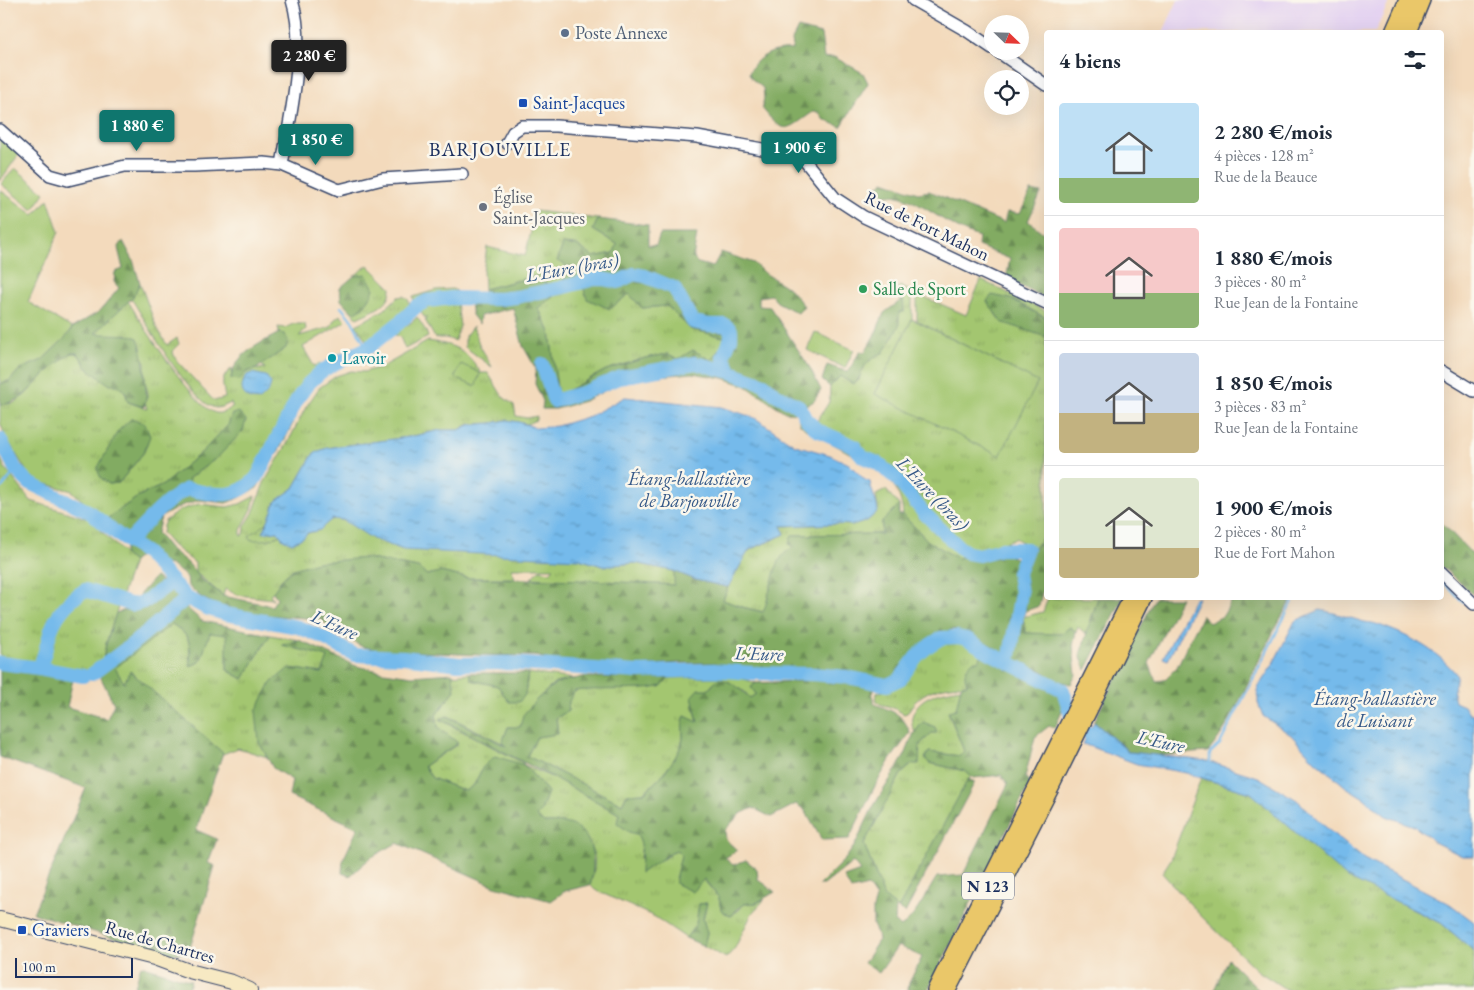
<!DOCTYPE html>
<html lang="fr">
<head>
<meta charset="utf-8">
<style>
  :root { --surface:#fff; --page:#f6f6f7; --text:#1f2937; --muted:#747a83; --line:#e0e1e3; --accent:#0f766e }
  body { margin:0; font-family:"EB Garamond",serif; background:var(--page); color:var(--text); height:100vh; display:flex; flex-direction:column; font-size:19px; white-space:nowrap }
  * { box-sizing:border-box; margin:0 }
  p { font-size:16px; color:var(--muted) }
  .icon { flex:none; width:28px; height:28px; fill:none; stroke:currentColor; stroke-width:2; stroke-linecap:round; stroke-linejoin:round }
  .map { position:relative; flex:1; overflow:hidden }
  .drawer { position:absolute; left:1044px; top:30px; width:400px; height:570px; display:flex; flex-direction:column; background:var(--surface); border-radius:5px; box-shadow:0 5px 20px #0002 }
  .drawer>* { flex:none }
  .needle { width:32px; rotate:113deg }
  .buttons { position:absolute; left:984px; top:15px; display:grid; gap:10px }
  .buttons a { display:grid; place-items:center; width:45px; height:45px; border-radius:50%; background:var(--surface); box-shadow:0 5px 20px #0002; font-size:25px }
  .scale { position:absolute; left:15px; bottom:12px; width:118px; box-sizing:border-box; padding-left:5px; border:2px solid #1b2f5e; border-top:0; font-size:14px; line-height:18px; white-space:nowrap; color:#1b2f5e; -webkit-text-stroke:4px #fbf7ec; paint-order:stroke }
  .price { position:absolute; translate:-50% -42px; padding:0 11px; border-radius:5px; background:var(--accent); color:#fff; font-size:16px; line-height:32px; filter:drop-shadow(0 1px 2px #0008) }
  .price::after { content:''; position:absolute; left:50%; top:30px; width:15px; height:11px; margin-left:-8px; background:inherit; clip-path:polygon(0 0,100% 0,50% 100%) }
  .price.current { background:#222; color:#fff }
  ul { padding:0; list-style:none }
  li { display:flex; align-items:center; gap:15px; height:125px; padding:0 15px }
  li+li { border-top:1px solid var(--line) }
  li span { display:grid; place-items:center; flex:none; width:140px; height:100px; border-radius:5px; color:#555 }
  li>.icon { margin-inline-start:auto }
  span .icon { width:60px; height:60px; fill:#fffc; stroke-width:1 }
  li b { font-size:21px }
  h2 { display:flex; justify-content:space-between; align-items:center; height:60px; padding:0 15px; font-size:21px }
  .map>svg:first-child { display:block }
  .built { fill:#e4d3f1 }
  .grass { fill:url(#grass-tufts); stroke:#5f7a67; fill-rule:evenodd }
  .forest { fill:url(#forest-firs); stroke:#4e6d60 }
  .wetland { fill:url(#wetland-marsh); stroke:#5f7a67 }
  .green { fill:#a3c670; stroke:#5f7a67 }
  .water { fill:url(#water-ripples); stroke:#4874a4 }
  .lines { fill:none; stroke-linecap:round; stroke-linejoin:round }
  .stream { stroke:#74baeb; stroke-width:2.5 }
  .river { stroke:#74baeb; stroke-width:14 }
  .tertiary-casing { stroke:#3b496c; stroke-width:14 }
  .secondary-casing { stroke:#3b496c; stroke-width:16 }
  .primary-casing { stroke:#3b496c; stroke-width:18 }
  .tertiary { stroke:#fff; stroke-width:11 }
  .secondary { stroke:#f7e9c3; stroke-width:14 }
  .primary { stroke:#eac769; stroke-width:15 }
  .service-dot { fill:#5c6f8a; stroke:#fbf7ec; stroke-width:2 }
  .transit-dot { fill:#1a4fb4; stroke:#fbf7ec; stroke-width:2 }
  .worship-dot { fill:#6b7280; stroke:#fbf7ec; stroke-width:2 }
  .leisure-dot { fill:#2e9e5b; stroke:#fbf7ec; stroke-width:2 }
  .culture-dot { fill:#0f9aa8; stroke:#fbf7ec; stroke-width:2 }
  .labels { text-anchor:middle; stroke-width:5; stroke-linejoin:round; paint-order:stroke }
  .shield { fill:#fbf7ec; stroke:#5e6b89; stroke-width:1 }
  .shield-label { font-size:16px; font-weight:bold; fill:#1b2f5e }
  .service-label { font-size:18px; fill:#4e5e75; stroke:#fbf7ec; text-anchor:start }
  .transit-label { font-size:18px; fill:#164399; stroke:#fbf7ec; text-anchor:start }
  .worship-label { font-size:18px; fill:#5b616d; stroke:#fbf7ec; text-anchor:start }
  .street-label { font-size:18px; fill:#1b2f5e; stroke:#fbf7ec }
  .leisure-label { font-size:18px; fill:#27864d; stroke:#fbf7ec; text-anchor:start }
  .culture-label { font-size:18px; fill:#0d838f; stroke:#fbf7ec; text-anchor:start }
  .water-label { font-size:19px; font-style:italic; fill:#365988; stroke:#fbf7ec }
  .quarter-label { font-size:20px; letter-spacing:1px; fill:#1b2f5e; stroke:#fbf7ec }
</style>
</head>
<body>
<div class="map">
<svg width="1474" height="990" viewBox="0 0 1474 990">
  <defs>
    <pattern id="grass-tufts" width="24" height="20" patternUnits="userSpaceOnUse" patternTransform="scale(1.25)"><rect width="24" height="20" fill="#a3c670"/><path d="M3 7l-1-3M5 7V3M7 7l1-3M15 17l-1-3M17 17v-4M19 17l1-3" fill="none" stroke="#8caa63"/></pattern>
    <pattern id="forest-firs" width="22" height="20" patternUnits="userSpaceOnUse" patternTransform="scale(1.25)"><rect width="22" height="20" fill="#82ab62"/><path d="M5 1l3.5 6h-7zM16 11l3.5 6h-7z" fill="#6a8c54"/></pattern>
    <pattern id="wetland-marsh" width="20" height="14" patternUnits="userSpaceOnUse" patternTransform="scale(1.25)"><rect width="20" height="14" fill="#a3c670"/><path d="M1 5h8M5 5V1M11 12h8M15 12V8" fill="none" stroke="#8caa63"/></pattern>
    <pattern id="water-ripples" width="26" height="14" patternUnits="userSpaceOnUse" patternTransform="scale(1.25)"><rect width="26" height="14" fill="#74baeb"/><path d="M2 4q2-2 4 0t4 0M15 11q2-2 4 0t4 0" fill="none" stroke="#5e98c2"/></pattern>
  </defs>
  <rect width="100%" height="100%" fill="#fbf7ec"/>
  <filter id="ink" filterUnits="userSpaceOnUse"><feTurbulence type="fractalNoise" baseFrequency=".02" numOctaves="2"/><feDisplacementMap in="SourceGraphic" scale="10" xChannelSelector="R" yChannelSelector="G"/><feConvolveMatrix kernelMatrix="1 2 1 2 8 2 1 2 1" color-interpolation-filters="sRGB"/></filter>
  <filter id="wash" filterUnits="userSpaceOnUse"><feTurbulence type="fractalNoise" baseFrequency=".0096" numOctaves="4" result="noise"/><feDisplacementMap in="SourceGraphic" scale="20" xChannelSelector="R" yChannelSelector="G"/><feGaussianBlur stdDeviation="1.12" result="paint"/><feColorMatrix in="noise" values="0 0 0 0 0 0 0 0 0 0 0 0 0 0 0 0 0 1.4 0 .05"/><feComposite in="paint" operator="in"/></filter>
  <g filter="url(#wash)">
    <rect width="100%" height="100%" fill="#f3dabc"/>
    <path class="built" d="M1178,0H1390L1375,32H1163Z"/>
    <path class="grass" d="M536,211L598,219L593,230L617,244L614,253L593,257L577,245L566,265L564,280L548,286L540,275L484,289L483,271L487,247L525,256Z
      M368,265L391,288C391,306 371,311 357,318L353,313L361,308L370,298L366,274L354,276Z
      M981,280L1046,311V318L1011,299L987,301L1000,321L1046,336V533L1035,549L1015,538L986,551L957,558L928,541L903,515C902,504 900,496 894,486C880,467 827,441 805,429L799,423V418L817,421L829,402L830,387L840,376L853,384L859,380L861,370L876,355L899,312H904L903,299L892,294L900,286L912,292V319L875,394L1037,382L917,321V294L966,315Z
      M140,283L156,326L167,345L177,338L179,344L172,351L177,361L214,401L225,398C223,383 219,380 232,368L231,379C245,372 251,370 265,368L261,365L286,348L284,334L279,333L278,327L285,328L293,324H305L306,329L299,336L331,327L334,320L340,315L346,321L303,347L314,366L320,363L322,366C287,394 273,443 250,481C232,494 214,491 193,487L188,479L218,457L232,414L229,425L202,452L163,485L139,496L104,521L72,491L39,482L28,474L5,436L0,422V405L14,403L25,395L47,372L70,353H77C82,358 84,365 89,370C98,377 119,383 124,390C126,393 127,399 128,402L147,409L145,402L148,394L145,381V362L127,334L112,336L94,334L128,301C142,323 194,408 216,413C222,414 228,410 233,407L231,403C226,405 221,408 216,408C192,405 145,320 131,298ZM144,452L119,483L109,484L101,478Z
      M583,286L629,293L642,308L667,306L690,329L728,338L711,360L678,359L668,354L645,358L606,370L557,396L550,332L538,307L554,296Z
      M452,289L457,291L459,294C443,294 428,293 415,304L413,297L436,290Z
      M403,296L408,299L410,306L405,309L378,335L367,342L356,325L384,310L398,297Z
      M457,302L460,326L455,341L446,338H435L425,320L427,317H424L419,309L426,306Z
      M417,317L426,331L428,337L405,349L400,337L393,334C401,328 410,325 417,317Z
      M473,326L479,344L492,367L465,347V336Z
      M428,341C455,345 466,349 481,373H488L503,397L514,405L516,416L527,418L537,416L536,420L527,424L507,420L492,423L469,424L459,430H441L409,437L327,448L314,453L294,488L276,501L267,523L250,536L268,540L280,535L283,539L320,530C332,514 340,518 355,527L579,559L603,566L635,563L674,571L675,585L531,578L539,570L550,572L554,568H511L515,578H467L440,572L427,575L418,568L365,558L349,561L273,592L270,594L273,599L238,595L225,589L223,596L195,572V563L172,545L162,533L163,526L165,521L180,510L199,504L227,507L240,504L255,496L252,509L241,530V536L244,534L245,526L253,513L264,483L286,446L306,407L319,388L336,376L351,371L364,372L384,366Z
      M0,458L5,468L31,501L89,519L133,562L106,643L100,676L49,665L0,659Z
      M886,490L899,505L882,522V534L792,535L796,546L770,586L769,599L764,612L742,607L723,600L728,587L748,551L785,534L781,526L834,524L855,525L867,521L878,511L876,495Z
      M1048,598H1098L1086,634L1078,627L1076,632L1070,627L1061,635L1026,633L1023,617L1043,612Z
      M172,624C194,639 188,642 190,666L200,662L210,632L228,635L227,670L243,679L270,635L299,640L284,645L329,657L322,673L289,668L259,742L267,757L238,748L223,754L130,671L124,684L115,668Z
      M954,639L968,644L982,655L967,684C950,686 930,687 917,700C913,703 910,709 907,713L904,714C900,712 896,709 893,708C885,704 879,707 875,698L877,693L894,687L908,679L925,651L938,644Z
      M470,673L471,680L498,686L509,702L525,695L528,673L574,679L555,683L536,700L520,728L508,727L502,743L448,716L441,720L523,763L524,765L558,780L619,814L629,832L637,834L642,843L640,860L663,859L676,850L681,854L679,867L675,878L703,879L719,898L721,910L730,916L739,910L744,904L756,903L765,899L752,913L735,948L726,958L704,946L707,933L703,919L707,903L699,904L696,924L686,938L655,917L595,890L590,885C601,848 591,845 564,823H544L535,816L548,792L524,765L483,767L474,785L465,791L432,778L424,766L458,744L438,727L436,715L455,690L452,675Z
      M714,677H738L756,683L751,687L756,694L750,698L744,691L713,684L709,689L692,696L698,723L685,716C680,725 685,734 682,743C675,764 659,779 643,793L627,794L622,804L527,756L537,737L558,733L556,718L568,711L569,699L575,691L590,689H641L660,687L670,678Z
      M961,688L956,709L948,712L964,751L960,756L929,752V763L965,771L971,776L898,909L884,897L864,844L901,774L913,764L920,744L932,733L923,722L915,732C912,727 911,722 912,717C917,695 943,691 961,688Z
      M1201,778L1251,793L1411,909L1441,923L1474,951V990H1287L1258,971L1200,915L1162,873L1171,859Z"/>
    <path class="forest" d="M798,28L821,34L824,58L834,57L863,73L868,83L841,127L823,119L819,112H813C787,130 785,137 762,108L764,98L763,88L752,79L749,73C756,56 775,48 793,50L792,40Z
      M884,181L918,193L929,191L1004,223L1007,212L1020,214L1031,191L1041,193L1028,221L1046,235V298L1006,279L1010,259L978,246L979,237C969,234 960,230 951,224C932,214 906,192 884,195L877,187Z
      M598,219L648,225V245H656L660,234H697L693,258L698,263L713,267L721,252L754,263L763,272L790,289L804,306L798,313L777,302L771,295L759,297V306L770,307L810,368L821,390L814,401L806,406L795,401L800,413L785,412L746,386L723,378L692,373L660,376L621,383L584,401L556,409H542L543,401L535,384L536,369L523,346L513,308L480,316L479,324L472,315L470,304L482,301L484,289L540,275L554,296L538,308L550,332L558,396L606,370L645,358L668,354L678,359L693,350L711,360L728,338L690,329L667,306L642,308L629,294L610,309L587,299L583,286L569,291L564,284L566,265L557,261L563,244L577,245L593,257L614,253L617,244L593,230Z
      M123,241L133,260L140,283L133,297L95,333C109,336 124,332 138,338C144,355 144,362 145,380C146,393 148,393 144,407L128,402L125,391L118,385H110L92,372L86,367L83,360L77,353H71C62,360 53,366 45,374C29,389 24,401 0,405V384L10,380L20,369L42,360L67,336L72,328L100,311L119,288L114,282L115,272L123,269L118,248Z
      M366,274L374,289C370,299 364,309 353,313L341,300L340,288L354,276Z
      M992,295L1011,299L1046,318V337L1001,322L987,301Z
      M903,299L904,312H899V326L883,353C870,357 861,368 859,380L853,384L840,376L830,387L822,380L827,365L848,372L860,351L865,352L876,332L884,313Z
      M279,333L284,334L288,340L286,348L256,369L246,372L240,380L231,379C234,354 258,345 279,333Z
      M239,412L246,420L243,431L218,457L188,479L193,487L186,488L177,492L144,522L128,539L104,521L139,496L163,485L202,452L228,425L232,414Z
      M132,418L145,424L150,436L144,452L119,483L109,484L101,478L97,469L118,431Z
      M289,420L293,423L282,445L257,488L239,498L226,503L199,500L181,506L161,517L157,533L169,548L188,563L201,579L223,596L272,606L277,598L273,592L282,579L293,569L317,562L365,558L418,568L427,575L440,572L467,578L589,580L674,585V571L696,580L728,587L723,600L742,607L763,612C770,597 773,564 785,553C788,550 792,548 795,547L789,544L792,535L882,534V522L899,505V515H903L928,541L957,558L1002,553L1016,558L1021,565L1046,533V574L1039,606L1025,611L1023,620L1026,633L1061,634L1070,627L1076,632L1073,646L1076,675L1071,684L1054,680L1044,672L1003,655L994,647L972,636L953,629L932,638L917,649L898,676L888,681L832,671L782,672L712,663H678L614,668L559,663L537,656L482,655L377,650L361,646L340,635L320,619L263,615L223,608L202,598L188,586L187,577L171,565L159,563L146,553L141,555L133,562L124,555L125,547L146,526L178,496L187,491C216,497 235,503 258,479Z
      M1441,522L1474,556V595L1441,566Z
      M155,577L169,587L188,609L202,621L270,635L243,679L227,670V635L210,633L200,662L190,666C190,642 193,638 172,624L115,668L124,683L130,671L223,753L196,830L217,839L208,863L215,866L189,951L169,955L33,913L86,788L0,757V669L73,679L67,707L107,719L114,704L100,676L106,644L116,613L139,606V595Z
      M1098,598H1123L1086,670L1080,655Z
      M1155,598H1181L1149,663L1156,681L1164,680L1177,667L1202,615L1209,623L1223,616L1233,598H1292C1276,625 1262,654 1248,683C1235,709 1227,729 1208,752L1148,756L1129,752L1094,722Z
      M299,640L356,666L384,672L412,676L452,673L455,690L436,715L438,727L458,743L424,766L432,778L465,791L474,785L483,767L495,756L524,765L548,792L541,811L536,816L544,823C550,823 557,822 563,823C594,827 597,862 590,885L565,891L551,901L495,886L397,843L370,858L350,876L342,873L343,860L358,828L289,796L292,780L273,768L259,742L256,711L271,683L289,668L322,673L328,657L282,645Z
      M982,655L989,658H996L1060,692L1064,705L1055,728L1049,726L1035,737L1025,777L1030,783L928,990H908L909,983L922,957L898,946L879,973L864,963L878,941L877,933L873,925V909L876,898L868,886L851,890L844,877L860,871L853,862L824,885H819L846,858L855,845L873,807L905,755L914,733L923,722L935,727L937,733H932L920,744L919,764H912L901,774L864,844L884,897L896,907L895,922L900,927C914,921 928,890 937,877L963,875L1008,784L1001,775L973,778L965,771L929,763L925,758L929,752L960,756L964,751L948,711L956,709L961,686L967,684C963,673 965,669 973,661H978Z
      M470,673H528L525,695L519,702H509L498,686L471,680Z
      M822,676L876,685L872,696L875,704C893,712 903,713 910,733L890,760L875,786L849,839L822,840L805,811V810L796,804L771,817L753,808L740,814L725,830L726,840L737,850L725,858L733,865L746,860L757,869L758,879L775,892L756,903L744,904L730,916L721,910L719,898L704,879L693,892L676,884C674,875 680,864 681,854L676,850L640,873C640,858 645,847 637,834L629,832L617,823L619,814L558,780L440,719L447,716L506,746L502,743L508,727H520L523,715L536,700L556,683L583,677L670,678C667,681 664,684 661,686C648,692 595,688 575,691L569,701L568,711L556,718L558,734L537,737L527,756L622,804L627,794L644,793C660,778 674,764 682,743C685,734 680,726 685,716L698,722L692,696L698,689H709L718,679C729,679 742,690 750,698L756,694L751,687L756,683L800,681Z
      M968,779L975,782L905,913L898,909Z
      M707,903L703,919L707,933L704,946L686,938L696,924L699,904Z
      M1228,959L1259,990H1214Z
      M141,965L191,981L188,990H134Z"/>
    <path class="wetland" d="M268,522L266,527L277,531L280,535L268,540H251L249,536Z"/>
    <path class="green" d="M0,138L19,154L0,181Z
      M15,168L45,193L33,210L1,184Z
      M0,190L34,215L48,199L59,232L28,302L72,328L67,336L42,360L20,369L10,380L0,384Z
      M912,319L1038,382L1000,456L875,394Z
      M815,332L854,350L845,368L807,350Z
      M461,364L480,373L476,385L474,386L455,378V376Z"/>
    <path class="water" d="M252,373L266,376L271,383L269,391L260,400L250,399C239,392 241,385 247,375Z
      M625,397L722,407L755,418L795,445L830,455L849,464L865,480L870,482C872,493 876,499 878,511L867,521L855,525L834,524L781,526L785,534L749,550L728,587L696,580L674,571L635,563L603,566L579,559L403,550L373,539L343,520L332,519L325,525L320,530L307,533L304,537L292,543L283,539L277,531L263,533L276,501L294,488L314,453L327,448L409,437L441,430H459L469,425L492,423L507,420L519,422L537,428L557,426L590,416Z
      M1194,598H1198L1168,660L1163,658Z
      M1320,610C1334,612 1347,617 1361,621C1366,623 1371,622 1376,624C1408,635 1436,649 1457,675L1453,693L1455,702L1464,706L1470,714H1474V856H1462L1436,843L1414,826L1386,816L1364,798L1346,787L1314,760L1291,735L1263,716L1258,703V687L1272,666L1295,621Z
      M1094,722L1129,752L1207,761L1258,777L1297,800L1331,832L1364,859L1450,904L1474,922V951L1441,923L1346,877L1251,793L1186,773L1137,764L1083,744Z"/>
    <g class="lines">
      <path class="stream" d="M341,307L351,319L367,348
        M0,490L16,470
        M1441,580L1463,602
        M1210,764V753L1220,744L1294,598"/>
      <path class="river" d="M542,364L554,401L585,392L621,377L695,363L731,372
        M0,439L16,470L29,483L88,511L121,537L146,553L187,598L206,608L225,614L298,627L320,636L355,655L403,657L459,664L508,663L638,672L714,670L752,673L813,674L847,677L887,685L900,679L917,656L930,645L941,638L957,637L967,639L992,654L1063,690L1074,725L1104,742
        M128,542C145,524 166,500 187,489C215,495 236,501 257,477L298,398L308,384L321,372L332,365L369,347L399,323L417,306L427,301L451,298L499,299L516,297L560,288L598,278L618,282L634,274L645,276L674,288L693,322L709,325H725L731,330V338L723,357L731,372L764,384L775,394L799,406L806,419L817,430L854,446L863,457L877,463L897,479L923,512L959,547L968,553L979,555L1001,549H1027L1018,573L1021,593L1009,661
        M0,663L39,668C44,657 46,648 49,637C54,616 68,601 85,590L133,605L146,601L172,582
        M39,668L83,676
        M92,674L131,645L187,598"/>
    </g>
  </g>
  <g filter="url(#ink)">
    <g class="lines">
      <g class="tertiary-casing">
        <path id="tertiary" d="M913,0L967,31L992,48
          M997,51L1046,85
          M0,130L50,175L68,180L125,166H194L264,163L282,165L339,190L383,179L462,174
          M507,143L513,132L522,126H556L697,137L790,154L805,161L835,198L864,217L1046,303
          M282,165C290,116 307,48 292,0
          M1441,371L1474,391
          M1441,572L1474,604"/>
      </g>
      <g class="secondary-casing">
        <path id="secondary" d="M0,919L154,958L189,971L232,982L250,990"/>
      </g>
      <g class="primary-casing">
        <path id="primary" d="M1393,32L1407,0
          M1409,32L1422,0
          M935,990L1131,598
          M948,990L1052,786L1144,598"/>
      </g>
      <use href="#tertiary" class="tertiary"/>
      <use href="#secondary" class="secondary"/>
      <use href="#primary" class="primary"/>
    </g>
  </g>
  <circle class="service-dot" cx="565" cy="33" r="5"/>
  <g class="transit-dot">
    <rect x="518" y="98" width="10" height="10" rx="2.5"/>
    <rect x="17" y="925" width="10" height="10" rx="2.5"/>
  </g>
  <circle class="worship-dot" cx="483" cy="207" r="5"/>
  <circle class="leisure-dot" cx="863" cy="289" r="5"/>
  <circle class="culture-dot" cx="332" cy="358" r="5"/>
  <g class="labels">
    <rect class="shield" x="962" y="872.5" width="52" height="27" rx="4"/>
    <g class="shield-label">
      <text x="988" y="892">N 123</text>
    </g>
    <g class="service-label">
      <text x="575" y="39">Poste Annexe</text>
    </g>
    <g class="transit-label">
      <text x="533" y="109">Saint-Jacques</text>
      <text x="32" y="936">Graviers</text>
    </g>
    <g class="worship-label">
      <text x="493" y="203">Église<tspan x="493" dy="21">Saint-Jacques</tspan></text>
    </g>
    <g class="street-label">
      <text transform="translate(927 226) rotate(26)" y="6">Rue de Fort Mahon</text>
      <text transform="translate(160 942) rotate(16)" y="6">Rue de Chartres</text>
    </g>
    <g class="leisure-label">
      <text x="873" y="295">Salle de Sport</text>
    </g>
    <g class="culture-label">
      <text x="342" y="364">Lavoir</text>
    </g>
    <g class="water-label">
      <text transform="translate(572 267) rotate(-10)" y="7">L'Eure (bras)</text>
      <text x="689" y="485">Étang-ballastière<tspan x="689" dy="22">de Barjouville</tspan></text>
      <text transform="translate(933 493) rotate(46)" y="7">L'Eure (bras)</text>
      <text transform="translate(335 624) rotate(24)" y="7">L'Eure</text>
      <text transform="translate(759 653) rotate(2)" y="7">L'Eure</text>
      <text x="1375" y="705">Étang-ballastière<tspan x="1375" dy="22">de Luisant</tspan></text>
      <text transform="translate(1161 741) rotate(12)" y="7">L'Eure</text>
    </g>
    <g class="quarter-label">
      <text x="500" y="156">BARJOUVILLE</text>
    </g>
  </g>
</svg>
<div class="buttons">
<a><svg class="needle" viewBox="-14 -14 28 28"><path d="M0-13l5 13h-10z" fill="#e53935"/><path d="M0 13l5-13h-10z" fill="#747a83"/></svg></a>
<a><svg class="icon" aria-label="locate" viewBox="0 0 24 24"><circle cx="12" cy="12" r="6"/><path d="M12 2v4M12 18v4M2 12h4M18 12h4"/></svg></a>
</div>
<div class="scale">100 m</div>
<b class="price current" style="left:309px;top:82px">2 280 €</b>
<b class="price" style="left:137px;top:152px">1 880 €</b>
<b class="price" style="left:316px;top:166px">1 850 €</b>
<b class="price" style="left:799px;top:174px">1 900 €</b>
<section class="drawer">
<h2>4 biens<svg class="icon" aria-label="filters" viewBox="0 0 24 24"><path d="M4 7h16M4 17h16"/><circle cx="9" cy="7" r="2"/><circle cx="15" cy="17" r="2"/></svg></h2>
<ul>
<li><span style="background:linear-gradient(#bfe0f5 75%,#8fb573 0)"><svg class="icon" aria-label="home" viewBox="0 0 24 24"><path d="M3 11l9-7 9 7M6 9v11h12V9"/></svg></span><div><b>2 280 €/mois</b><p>4 pièces · 128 m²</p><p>Rue de la Beauce</p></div></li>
<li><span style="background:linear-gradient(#f6c9c9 65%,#8fb573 0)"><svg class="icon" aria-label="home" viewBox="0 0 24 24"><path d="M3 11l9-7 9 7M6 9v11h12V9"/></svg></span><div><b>1 880 €/mois</b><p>3 pièces · 80 m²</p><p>Rue Jean de la Fontaine</p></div></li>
<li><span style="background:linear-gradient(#c9d6e8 60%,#c2b280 0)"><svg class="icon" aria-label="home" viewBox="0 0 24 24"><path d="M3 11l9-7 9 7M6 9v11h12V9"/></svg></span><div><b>1 850 €/mois</b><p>3 pièces · 83 m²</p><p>Rue Jean de la Fontaine</p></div></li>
<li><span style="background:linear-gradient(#dfe7d0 70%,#c2b280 0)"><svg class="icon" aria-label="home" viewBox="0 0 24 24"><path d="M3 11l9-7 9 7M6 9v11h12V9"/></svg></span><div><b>1 900 €/mois</b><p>2 pièces · 80 m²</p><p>Rue de Fort Mahon</p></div></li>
</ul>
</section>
</div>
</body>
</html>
